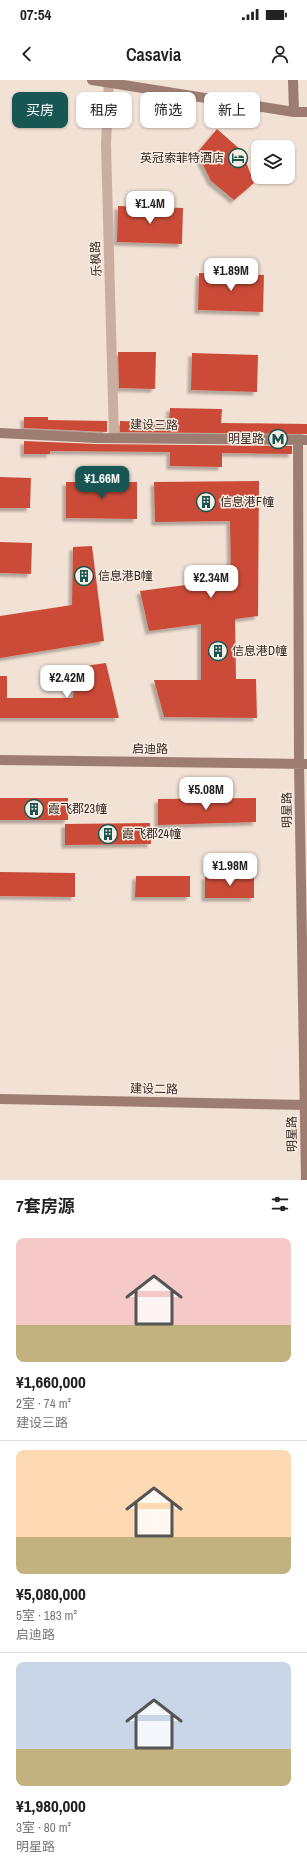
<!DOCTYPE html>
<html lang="zh">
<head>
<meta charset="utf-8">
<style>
  :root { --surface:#fff; --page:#f2f2f2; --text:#222; --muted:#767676; --line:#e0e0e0; --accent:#185654 }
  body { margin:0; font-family:"Archivo Narrow","Noto Sans SC",sans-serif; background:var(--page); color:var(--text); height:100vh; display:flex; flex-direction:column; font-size:15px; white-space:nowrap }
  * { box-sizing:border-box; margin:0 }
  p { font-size:13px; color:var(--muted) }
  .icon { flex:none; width:22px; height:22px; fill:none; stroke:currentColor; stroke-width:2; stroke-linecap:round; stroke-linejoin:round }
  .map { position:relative; height:1100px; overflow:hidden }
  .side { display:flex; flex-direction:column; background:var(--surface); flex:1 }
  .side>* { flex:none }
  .top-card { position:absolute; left:12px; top:12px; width:283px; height:36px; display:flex; gap:8px }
  .buttons { position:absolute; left:251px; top:60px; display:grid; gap:8px }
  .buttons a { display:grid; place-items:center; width:44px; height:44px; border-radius:8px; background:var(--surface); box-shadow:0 1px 3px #0004; font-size:20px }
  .price { position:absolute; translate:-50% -34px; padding:0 9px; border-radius:8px; background:#fff; color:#222; font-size:13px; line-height:26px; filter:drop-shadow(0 1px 2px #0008) }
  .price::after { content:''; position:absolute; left:50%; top:24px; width:12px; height:9px; margin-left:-6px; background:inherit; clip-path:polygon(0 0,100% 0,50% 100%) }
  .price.active { background:var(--accent); color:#fff }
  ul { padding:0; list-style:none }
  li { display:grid; align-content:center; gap:8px; height:212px; padding:0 16px }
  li+li { border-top:1px solid var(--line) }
  li span { display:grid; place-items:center; height:124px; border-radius:8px; color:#555 }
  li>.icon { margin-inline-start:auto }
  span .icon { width:72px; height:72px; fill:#fffc; stroke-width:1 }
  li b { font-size:17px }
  h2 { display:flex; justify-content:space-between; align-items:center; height:48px; padding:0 16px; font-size:17px }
  .tag { padding:0 14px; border-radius:8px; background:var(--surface); box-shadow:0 1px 3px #0004; font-size:14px; line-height:36px }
  .tag.active { background:var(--accent); color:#fff }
  .status { display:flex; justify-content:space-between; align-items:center; height:28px; padding:0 20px; background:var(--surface); direction:ltr }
  .status svg { height:11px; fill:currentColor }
  header { display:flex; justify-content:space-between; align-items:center; height:52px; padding:0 16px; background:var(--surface); font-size:18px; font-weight:600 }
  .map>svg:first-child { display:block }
  .building { fill:#cc4c38; filter:url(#shadow) }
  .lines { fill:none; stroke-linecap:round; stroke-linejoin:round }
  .street { stroke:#caafa1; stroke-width:10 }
  .secondary { stroke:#9d7d72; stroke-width:10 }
  .labels { text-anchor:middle; stroke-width:3; stroke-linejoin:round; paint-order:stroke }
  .poi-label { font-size:12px; fill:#332724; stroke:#f9ece1; text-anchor:start }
  .street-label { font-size:12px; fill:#332724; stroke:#f9ece1 }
</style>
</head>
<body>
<div class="status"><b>07:54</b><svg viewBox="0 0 49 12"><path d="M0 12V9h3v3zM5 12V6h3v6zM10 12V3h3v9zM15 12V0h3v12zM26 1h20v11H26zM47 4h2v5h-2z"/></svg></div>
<header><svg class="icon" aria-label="back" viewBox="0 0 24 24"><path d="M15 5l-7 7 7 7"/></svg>Casavia<svg class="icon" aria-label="person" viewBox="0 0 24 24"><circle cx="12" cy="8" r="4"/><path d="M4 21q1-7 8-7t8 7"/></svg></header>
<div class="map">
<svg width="307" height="1100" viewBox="0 0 307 1100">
  <defs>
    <filter id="shadow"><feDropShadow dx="-3.5" dy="3.5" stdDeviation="1" flood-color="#0004"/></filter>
  </defs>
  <rect width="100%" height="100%" fill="#f2e1d5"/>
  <path class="building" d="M217,49L242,71L254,103L234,120L211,101L197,73Z
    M118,126L183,128L182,164L117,162Z
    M199,193L264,195L263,232L198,230Z
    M118,272H156L155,309L119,308Z
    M192,273L258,275L257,312L191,310Z
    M170,328L222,329L221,343L307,344V354L120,352V341L169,342Z
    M24,337H48V340L107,341V352L24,348Z
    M24,361L96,364L292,366V374L222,373V387L170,386V372L50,371V374H24Z
    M0,397L31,398L30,428H0Z
    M259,401L258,536L235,539L236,599H256L257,638L164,637L154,600H201V544L149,551L140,511L231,499L230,441L155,442L154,402Z
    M66,402H137V439L66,438Z
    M0,462L32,463L31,494L0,493Z
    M92,466L104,561L0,578V536L72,525L73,467Z
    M106,583L119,638H0V596H7V618H73L77,587Z
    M0,718H68V740H0Z
    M256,718V742L158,745V719Z
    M150,743L151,764L65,765V744Z
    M0,792L75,793V817L0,816Z
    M136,796H190V817H135Z
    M205,796H254V818H205Z"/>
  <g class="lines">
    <path class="street" d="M109,0L106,65L114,358"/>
    <path class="secondary" d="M92,0L294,32H307
      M293,0L294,32
      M0,353L96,358L307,360
      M298,360L299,684L306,1100
      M0,680L307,684
      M0,1019L307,1025"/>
  </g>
  <defs>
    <g id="hotel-ring" transform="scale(1)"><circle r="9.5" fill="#f9ece1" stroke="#185654" stroke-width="1.5"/><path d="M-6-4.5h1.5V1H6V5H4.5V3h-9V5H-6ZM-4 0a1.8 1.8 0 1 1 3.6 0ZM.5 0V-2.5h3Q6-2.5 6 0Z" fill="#185654"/></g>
    <g id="metro-ring" transform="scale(1)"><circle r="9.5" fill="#f9ece1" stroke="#185654" stroke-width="1.5"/><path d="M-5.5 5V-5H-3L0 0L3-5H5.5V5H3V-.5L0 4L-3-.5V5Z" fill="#185654"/></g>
    <g id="building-ring" transform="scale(1)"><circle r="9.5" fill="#f9ece1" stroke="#185654" stroke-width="1.5"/><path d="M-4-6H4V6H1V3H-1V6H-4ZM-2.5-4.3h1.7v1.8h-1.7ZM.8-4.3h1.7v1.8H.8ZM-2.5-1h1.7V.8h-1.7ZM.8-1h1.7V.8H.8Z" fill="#185654"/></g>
  </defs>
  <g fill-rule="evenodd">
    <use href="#hotel-ring" x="238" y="78"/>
    <use href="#metro-ring" x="278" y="359"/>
    <use href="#building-ring" x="206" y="422"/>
    <use href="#building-ring" x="84" y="496"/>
    <use href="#building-ring" x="218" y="571"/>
    <use href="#building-ring" x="34" y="729"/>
    <use href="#building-ring" x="108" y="754"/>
  </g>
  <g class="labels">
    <g class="poi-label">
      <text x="224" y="82" text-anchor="end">英冠索菲特酒店</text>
      <text x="264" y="363" text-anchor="end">明星路</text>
      <text x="220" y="426">信息港F幢</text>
      <text x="98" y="500">信息港B幢</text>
      <text x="232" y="575">信息港D幢</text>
      <text x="48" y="733">霞飞郡23幢</text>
      <text x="122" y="758">霞飞郡24幢</text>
    </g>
    <g class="street-label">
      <text transform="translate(96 179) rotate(-92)" y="4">乐枫路</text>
      <text transform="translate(154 345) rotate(1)" y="4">建设三路</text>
      <text transform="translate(150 669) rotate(1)" y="4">启迪路</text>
      <text transform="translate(287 730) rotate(-91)" y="4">明星路</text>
      <text transform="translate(154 1009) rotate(1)" y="4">建设二路</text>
      <text transform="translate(292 1054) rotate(-91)" y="4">明星路</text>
    </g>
  </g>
</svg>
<div class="buttons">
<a><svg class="icon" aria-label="layers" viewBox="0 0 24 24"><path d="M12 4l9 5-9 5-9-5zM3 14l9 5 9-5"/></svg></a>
</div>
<b class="price" style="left:150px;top:145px">¥1.4M</b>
<b class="price" style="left:231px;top:212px">¥1.89M</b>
<b class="price active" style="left:102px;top:420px">¥1.66M</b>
<b class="price" style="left:211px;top:519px">¥2.34M</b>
<b class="price" style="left:67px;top:619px">¥2.42M</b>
<b class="price" style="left:206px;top:731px">¥5.08M</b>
<b class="price" style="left:230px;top:807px">¥1.98M</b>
<div class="top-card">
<a class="tag active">买房</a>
<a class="tag">租房</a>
<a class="tag">筛选</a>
<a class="tag">新上</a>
</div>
</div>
<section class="side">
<h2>7套房源<svg class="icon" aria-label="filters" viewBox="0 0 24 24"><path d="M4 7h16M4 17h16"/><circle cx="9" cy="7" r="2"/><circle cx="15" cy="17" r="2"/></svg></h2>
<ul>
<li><span style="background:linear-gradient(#f6c9c9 70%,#c2b280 0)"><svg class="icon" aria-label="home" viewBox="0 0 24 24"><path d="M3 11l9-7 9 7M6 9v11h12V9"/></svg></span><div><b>¥1,660,000</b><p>2室 · 74 m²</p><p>建设三路</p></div></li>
<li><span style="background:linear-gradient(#ffd9b3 70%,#c2b280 0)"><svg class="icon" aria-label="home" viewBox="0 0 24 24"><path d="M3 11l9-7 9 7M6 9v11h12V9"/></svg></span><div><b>¥5,080,000</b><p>5室 · 183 m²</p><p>启迪路</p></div></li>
<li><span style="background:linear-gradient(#c9d6e8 70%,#c2b280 0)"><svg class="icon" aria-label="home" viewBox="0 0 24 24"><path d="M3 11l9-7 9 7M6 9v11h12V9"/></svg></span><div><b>¥1,980,000</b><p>3室 · 80 m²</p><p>明星路</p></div></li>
</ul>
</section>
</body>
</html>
